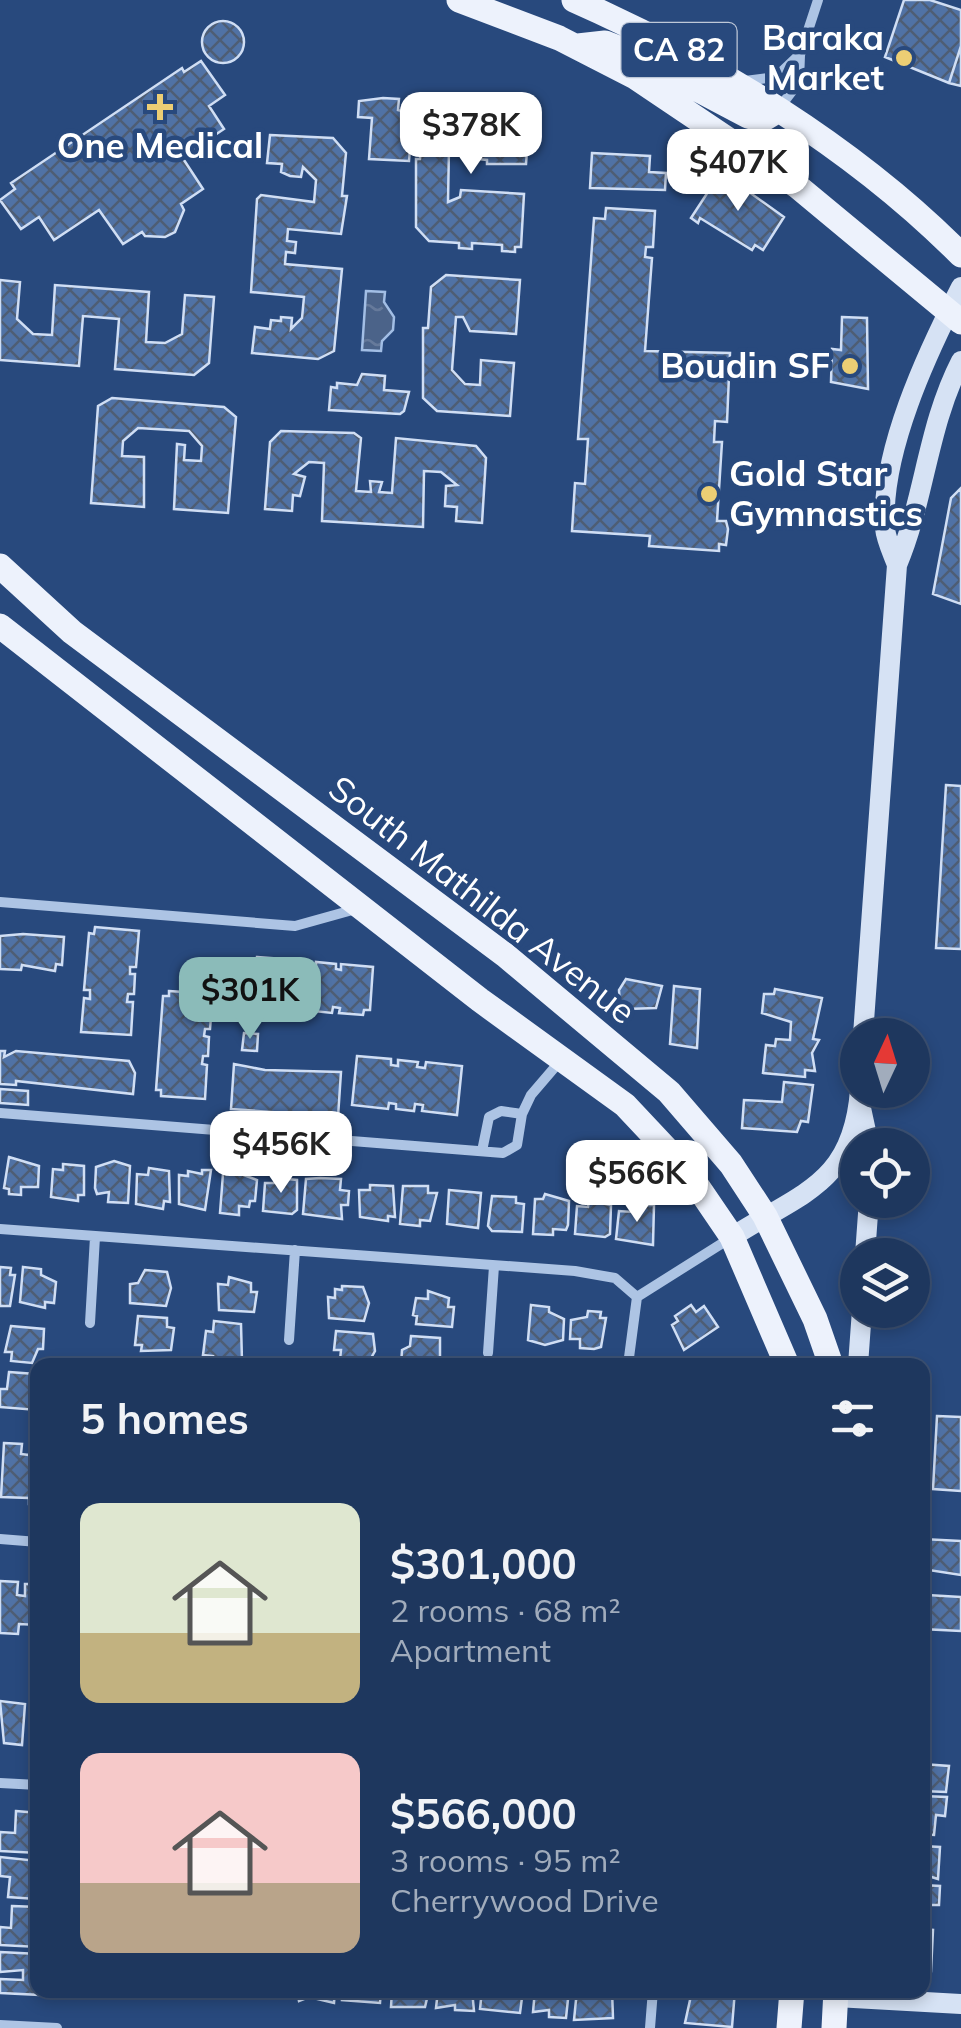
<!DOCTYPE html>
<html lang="en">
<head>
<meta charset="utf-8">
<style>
  :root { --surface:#1e375e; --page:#263f64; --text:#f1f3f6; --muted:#a1acbc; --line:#3c5173; --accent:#8bbbb9 }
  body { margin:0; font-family:Mulish,sans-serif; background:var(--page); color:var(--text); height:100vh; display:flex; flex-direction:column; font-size:38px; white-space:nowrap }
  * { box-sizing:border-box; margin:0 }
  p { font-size:32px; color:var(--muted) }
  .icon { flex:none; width:55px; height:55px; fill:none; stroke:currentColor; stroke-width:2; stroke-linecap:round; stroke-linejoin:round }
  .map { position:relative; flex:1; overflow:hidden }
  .panel { position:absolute; left:30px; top:1358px; width:900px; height:640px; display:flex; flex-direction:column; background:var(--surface); border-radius:20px; box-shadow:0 5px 15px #0003,0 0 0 2px var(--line) }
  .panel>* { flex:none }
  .needle { width:65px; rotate:4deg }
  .buttons { position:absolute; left:840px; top:1018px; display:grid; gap:20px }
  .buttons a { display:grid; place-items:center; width:90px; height:90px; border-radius:50%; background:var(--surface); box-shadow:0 5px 15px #0003,0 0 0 2px var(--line); font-size:50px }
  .price { position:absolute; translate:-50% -85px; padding:0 22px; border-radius:20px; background:#fff; color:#222; font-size:32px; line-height:65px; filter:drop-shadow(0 2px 5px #0008) }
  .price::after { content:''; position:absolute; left:50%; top:60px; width:30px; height:22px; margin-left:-15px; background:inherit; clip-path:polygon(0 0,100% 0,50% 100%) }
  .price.active { background:var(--accent); color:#111 }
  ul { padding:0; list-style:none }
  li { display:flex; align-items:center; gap:30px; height:250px; padding:0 50px }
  li span { display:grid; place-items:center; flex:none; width:280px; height:200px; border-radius:20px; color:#555 }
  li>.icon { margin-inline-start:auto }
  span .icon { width:120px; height:120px; fill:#fffc; stroke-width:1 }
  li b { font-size:42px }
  h2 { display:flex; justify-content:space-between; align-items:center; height:120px; padding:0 50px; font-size:42px }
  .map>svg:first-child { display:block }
  .water { fill:url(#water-ripples); stroke:#a2bee5; stroke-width:2.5 }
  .building { fill:url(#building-cross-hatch); stroke:#d0def4; stroke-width:2.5 }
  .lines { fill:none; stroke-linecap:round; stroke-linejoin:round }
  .street { stroke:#adc4e4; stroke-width:10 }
  .secondary { stroke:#d6e2f4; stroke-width:20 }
  .primary { stroke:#edf2fc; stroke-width:25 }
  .poi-dot { fill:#ecce74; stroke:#28497d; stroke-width:4 }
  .labels { text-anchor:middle; stroke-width:9; stroke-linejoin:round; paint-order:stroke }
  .shield { fill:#28497d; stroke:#bec8d8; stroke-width:2.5 }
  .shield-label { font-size:32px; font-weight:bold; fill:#fff }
  .poi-label { font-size:35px; font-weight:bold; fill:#fff; stroke:#28497d; text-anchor:end }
  .street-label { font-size:35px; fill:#fff; stroke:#28497d }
</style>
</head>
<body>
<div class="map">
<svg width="961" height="2028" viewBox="0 0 961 2028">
  <defs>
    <pattern id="water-ripples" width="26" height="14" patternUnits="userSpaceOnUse" patternTransform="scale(2.5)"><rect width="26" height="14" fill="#4b6389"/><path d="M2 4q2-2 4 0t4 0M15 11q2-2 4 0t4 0" fill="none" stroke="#667a9b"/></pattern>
    <pattern id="building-cross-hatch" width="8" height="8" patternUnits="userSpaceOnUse" patternTransform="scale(2.5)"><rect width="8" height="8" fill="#5072a5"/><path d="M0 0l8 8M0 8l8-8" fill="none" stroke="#4e5d74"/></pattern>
  </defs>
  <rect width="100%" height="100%" fill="#28497d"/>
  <path class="water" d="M366,291L385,292L384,302L394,317L393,330L382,341L381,351L362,350Z"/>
  <path class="building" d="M904,0H930L961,10V46L949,83L885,57Z
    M202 42a21 21 0 1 1 42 0a21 21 0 1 1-42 0Z
    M961,46V86L949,83Z
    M201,61L225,95L209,106L224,129L182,157L203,189L181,204L184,210L175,232L165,237L145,236L142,232L123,244L99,210L54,240L39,217L21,229L0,200L15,189L11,183L182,68L184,72Z
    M383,98L399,99L398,110L413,114L409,161L369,159L372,118L358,117L359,101Z
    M468,103L483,104V108L525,107V111L530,112L526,164H487V160L477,159L479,136L465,135L449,148L448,202L460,197L461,190L524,194L521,247H515V252L502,251V245L472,243V249L459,248V243L429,241L416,227V159H420L423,117L437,106L468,108Z
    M270,135L333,138L346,153L342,196H347L341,234L288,229L287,241L296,242L295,253L286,252L285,264L342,269L334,351L318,359L252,353L255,327L270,329L271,320L281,321V317L292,318L291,329L302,318L304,297L251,292L257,199L261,195L314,202L316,180L303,167L301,177L290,176L281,172L282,164L267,163Z
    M592,153L650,156L649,172L666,173L665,190L590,188Z
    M721,172L784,217L763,250L755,245L752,250L700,218L698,223L691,218Z
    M606,208L655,211L653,247H646L645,257L652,258L645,351L730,353L727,422L715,421L714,442H722L717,521H726L728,529L726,545L719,544V551L649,546L650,536L572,531L575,483L585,484L588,439H578L594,218L605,219Z
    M446,275L520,280L516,334L470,331L463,317H456L452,370L465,384L480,385L481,360L514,363L510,416L437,411L423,398V328H428L431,287Z
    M0,280L20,282L17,319L33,334L52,335L55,285L149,292L146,342L165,343L182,334L185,295L214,297L209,363L194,375L115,369L119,319L83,316L79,366L0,360Z
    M842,317L867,318L868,389L831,382L832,349L841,350Z
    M362,374L385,376L384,390L409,392L404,411L400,414L329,410L331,387L337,388V383L357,385Z
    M112,398L224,407L236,417L228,513L174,509L177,444L185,445L184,460L201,461L202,446L189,431L138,428L123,441L122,456L144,457V507L91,503L98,406Z
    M281,431L354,433L361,438L356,491L371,492L370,481L382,482L379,492L392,493L396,438L476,446L486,458L482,523L456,521L457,507L445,506L446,486L457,485L441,472L424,471L423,527L322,521L324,463L309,462L294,474L305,477L300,496L293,495L292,511L265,509L270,442Z
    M961,488V604L933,594L951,498Z
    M946,785L961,786V949L936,948Z
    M95,927L139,931L136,967H130V974H135L134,994H128L127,1002H133L131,1035L81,1032L84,998L90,999V990H84L89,933L94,934Z
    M23,934L64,937L62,965L56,964L55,971L22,965L21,970L0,969V936Z
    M257,957L309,961L308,967H316V962L336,964V969L341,970V964L373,967L370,1010H364L363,1015L339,1013L340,1008L333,1007L332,1013L313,1011L314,1005H306L305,1011L253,1007Z
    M626,979L662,986L656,1008L626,1009L620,1005L619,990Z
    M674,986L700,989L697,1048L670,1044Z
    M775,989L822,998L813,1039L819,1040L812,1053L815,1071L805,1070V1077L763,1073L766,1045L775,1046L776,1039L790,1040L791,1022L762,1013L764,994H774Z
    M169,991L213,994L210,1029H205L204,1036L209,1037L208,1056H203L202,1064L207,1065L205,1099L161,1096V1090H156L163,996H169Z
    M244,1033L258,1034L257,1051L242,1050Z
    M0,1051H5L4,1057L16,1051L129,1061L135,1073L133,1094L16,1081V1085L0,1084Z
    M357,1056L391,1059V1065L398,1066V1060L418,1062L417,1067L425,1068L426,1062L462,1066L457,1115L422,1111L423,1105L415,1104L414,1111L396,1109V1104L389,1103L388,1109L352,1105Z
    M234,1064L265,1070L341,1072L338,1117L231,1109Z
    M784,1082L813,1085L808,1122L801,1121L797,1132L742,1128L744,1100L782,1102Z
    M0,1089L28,1091V1105L0,1103Z
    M9,1157L39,1166L38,1187H21V1195L9,1194V1189L4,1188Z
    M114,1161L130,1166L128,1203L108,1202L109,1192L97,1194L95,1188L96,1167Z
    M63,1164L84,1166V1195H78V1201L51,1197L53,1169L63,1170Z
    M149,1168L169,1171L170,1202L164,1201L163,1209L136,1204L137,1174L148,1175Z
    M202,1170H211L205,1210L179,1204V1175L188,1176V1171L202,1174Z
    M233,1171L257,1180L255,1201H250L249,1207L239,1206V1215L220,1213L223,1174Z
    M277,1178L297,1180V1210L292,1214L263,1211L265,1183H274Z
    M320,1178L341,1179L340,1190L349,1191L348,1205H341L342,1219L303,1214L306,1179Z
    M370,1185L393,1186L395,1217L388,1216V1221L360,1217L359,1190H370Z
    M403,1186H428V1193H437L430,1221L420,1220V1226L400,1224Z
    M449,1190L481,1193L478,1228L447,1224Z
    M545,1194L569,1201L568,1225L566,1230L553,1229V1235L533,1234L535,1199H543Z
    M492,1196L516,1197V1203L524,1204L522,1232L492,1231L488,1226Z
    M589,1201L611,1205L610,1234L605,1237L575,1234L577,1206L588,1207Z
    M634,1205H654L653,1245L616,1239L619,1211L633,1212Z
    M0,1267L11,1268L10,1275H15L10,1306H0Z
    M23,1267L41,1269V1275L56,1282L54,1303L45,1302V1308L20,1302Z
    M145,1270L167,1272L171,1288L166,1306L130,1303V1284L138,1283Z
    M229,1277L251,1283V1292H257L254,1312L219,1310L218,1284L228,1285Z
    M342,1286L363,1287L369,1303L364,1321L329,1318L328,1297L335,1298V1289L342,1290Z
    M428,1291L449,1298L448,1307H454L452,1327L416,1324L417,1316L413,1315L416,1298L428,1299Z
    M531,1305L549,1307V1312L564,1319L563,1340L545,1345L528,1340Z
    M691,1305L696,1312L704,1306L718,1327L684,1350L672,1325L678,1321L675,1316Z
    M588,1311L601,1312L600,1318H606L601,1347L594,1349L580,1348V1339H570L571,1320L587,1317Z
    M138,1316L167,1318V1327L174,1328L171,1350L141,1351L142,1345H135Z
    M214,1321L241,1324L242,1361L212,1365L213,1356L203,1355L206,1331L213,1332Z
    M11,1326L44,1329L43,1349H38L32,1363L11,1361L12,1352H5Z
    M336,1331L373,1334L375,1351L367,1365H346V1360H340L341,1350H334Z
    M411,1336L440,1338V1365H401L402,1350L410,1346Z
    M9,1372L35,1374L37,1410L0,1407V1389H7Z
    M937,1416L961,1417V1491L933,1489Z
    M4,1443L22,1444L21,1454L29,1455L30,1446H38V1504H29V1498L1,1497Z
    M922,1539L961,1541V1575L922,1569Z
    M0,1581L18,1582L17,1595L25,1596V1584H38V1625L19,1624L18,1634L0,1633Z
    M927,1595L961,1597V1631L922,1629V1599Z
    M0,1701L25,1704L22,1745L4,1743Z
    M34,1702H38V1745L30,1744Z
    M922,1764L949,1766L946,1792L922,1791Z
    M922,1796L947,1797L945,1816L936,1815L934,1835L922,1834Z
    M16,1811L38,1813V1853L0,1851V1832L15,1833Z
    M922,1846L940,1847L938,1879L922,1874Z
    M0,1857L38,1861L36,1899L8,1897L10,1877L0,1876Z
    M922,1885L940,1886L939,1905H929L928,1926L922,1925Z
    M12,1906L38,1907V1947L0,1945V1927L11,1928Z
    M922,1929L933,1930L931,1971L922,1970Z
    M0,1952L38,1954V1990L42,1995L0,1993V1979L23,1980V1970L0,1972Z
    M297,1990H335L334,2003L309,1997L299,2001Z
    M343,1990H381L380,2003L342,2000Z
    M392,1990H429L425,2007H391Z
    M438,1990H472L474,2011L455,2010V2005L436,2008Z
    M482,1990H523L520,2013L480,2009Z
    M535,1990H569L566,2018L549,2017V2010L533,2012Z
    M577,1990H612L613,2018L574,2020Z
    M735,1990L732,2027L685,2023L692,1991Z"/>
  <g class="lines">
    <path class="street" d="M745,81L776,77L799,55
      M780,107L799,82L800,55L818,0
      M0,902L295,926L356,909
      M0,1113L503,1153L517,1145L522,1114L531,1095L561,1060
      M482,1151L489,1117L501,1111L522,1114
      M0,1229L575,1271L615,1278L637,1297
      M637,1297L729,1239
      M90,1323L95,1237
      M289,1340L295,1250
      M488,1353L494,1266
      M628,1365L637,1297
      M0,1539L38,1542
      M0,1783L38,1785
      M0,2025L57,2028
      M650,2028L653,1990"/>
    <path class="secondary" d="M897,565C893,554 886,540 885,528C880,453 927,353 961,287
      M863,1035L897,565C925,499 927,427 961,361
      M861,1108L869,1145
      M732,1237C802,1192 853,1184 860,1090
      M865,1255L869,1200
      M858,1365L862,1310
      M836,1997L961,2004"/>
    <path class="primary" d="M459,0L559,38L635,77L797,186L961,322
      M574,0C712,61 854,147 961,255
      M578,46L605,43L623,50L748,116L762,120L777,111
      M0,566L72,632L505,955L669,1092L731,1164L765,1216L815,1319L831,1365
      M0,626L480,1000L625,1105L687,1171L732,1237L787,1365
      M789,2028L792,1990
      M834,2028L836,1990"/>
  </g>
  <g class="poi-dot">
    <circle cx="904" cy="58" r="10"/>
    <path d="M155 92h10v10h10v10h-10v10h-10v-10h-10v-10h10z"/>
    <circle cx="850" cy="366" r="10"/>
    <circle cx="709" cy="494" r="10"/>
  </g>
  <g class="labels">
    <rect class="shield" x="621.5" y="23" width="115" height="54" rx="8"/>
    <g class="shield-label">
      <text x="679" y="61">CA 82</text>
    </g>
    <g class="poi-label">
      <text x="884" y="50">Baraka<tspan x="884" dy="40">Market</tspan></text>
      <text x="160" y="158" text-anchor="middle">One Medical</text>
      <text x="830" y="378">Boudin SF</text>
      <text x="729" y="486" text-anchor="start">Gold Star<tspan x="729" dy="40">Gymnastics</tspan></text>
    </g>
    <g class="street-label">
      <text transform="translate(482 900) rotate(38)" y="12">South Mathilda Avenue</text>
    </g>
  </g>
</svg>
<div class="buttons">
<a><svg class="needle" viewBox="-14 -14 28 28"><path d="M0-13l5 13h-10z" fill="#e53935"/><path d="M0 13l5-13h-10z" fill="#a1acbc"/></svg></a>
<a><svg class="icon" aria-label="locate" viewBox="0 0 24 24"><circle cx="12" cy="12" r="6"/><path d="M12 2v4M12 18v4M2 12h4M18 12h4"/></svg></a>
<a><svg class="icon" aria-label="layers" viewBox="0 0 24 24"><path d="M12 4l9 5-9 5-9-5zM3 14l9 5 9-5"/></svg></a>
</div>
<b class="price" style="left:471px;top:177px">$378K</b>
<b class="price" style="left:738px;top:214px">$407K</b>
<b class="price active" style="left:250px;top:1042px">$301K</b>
<b class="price" style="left:281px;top:1196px">$456K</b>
<b class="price" style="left:637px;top:1225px">$566K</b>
<section class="panel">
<h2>5 homes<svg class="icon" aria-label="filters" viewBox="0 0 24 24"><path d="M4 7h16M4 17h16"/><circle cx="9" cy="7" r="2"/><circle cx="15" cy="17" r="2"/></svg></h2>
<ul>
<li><span style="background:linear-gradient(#dfe7d0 65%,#c2b280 0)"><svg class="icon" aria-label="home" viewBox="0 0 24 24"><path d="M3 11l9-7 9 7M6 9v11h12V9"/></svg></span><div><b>$301,000</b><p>2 rooms · 68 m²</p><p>Apartment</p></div></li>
<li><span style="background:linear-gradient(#f6c9c9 65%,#b9a48a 0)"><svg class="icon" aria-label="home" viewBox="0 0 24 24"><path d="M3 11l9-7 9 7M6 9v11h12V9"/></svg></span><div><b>$566,000</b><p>3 rooms · 95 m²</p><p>Cherrywood Drive</p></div></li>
</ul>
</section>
</div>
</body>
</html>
